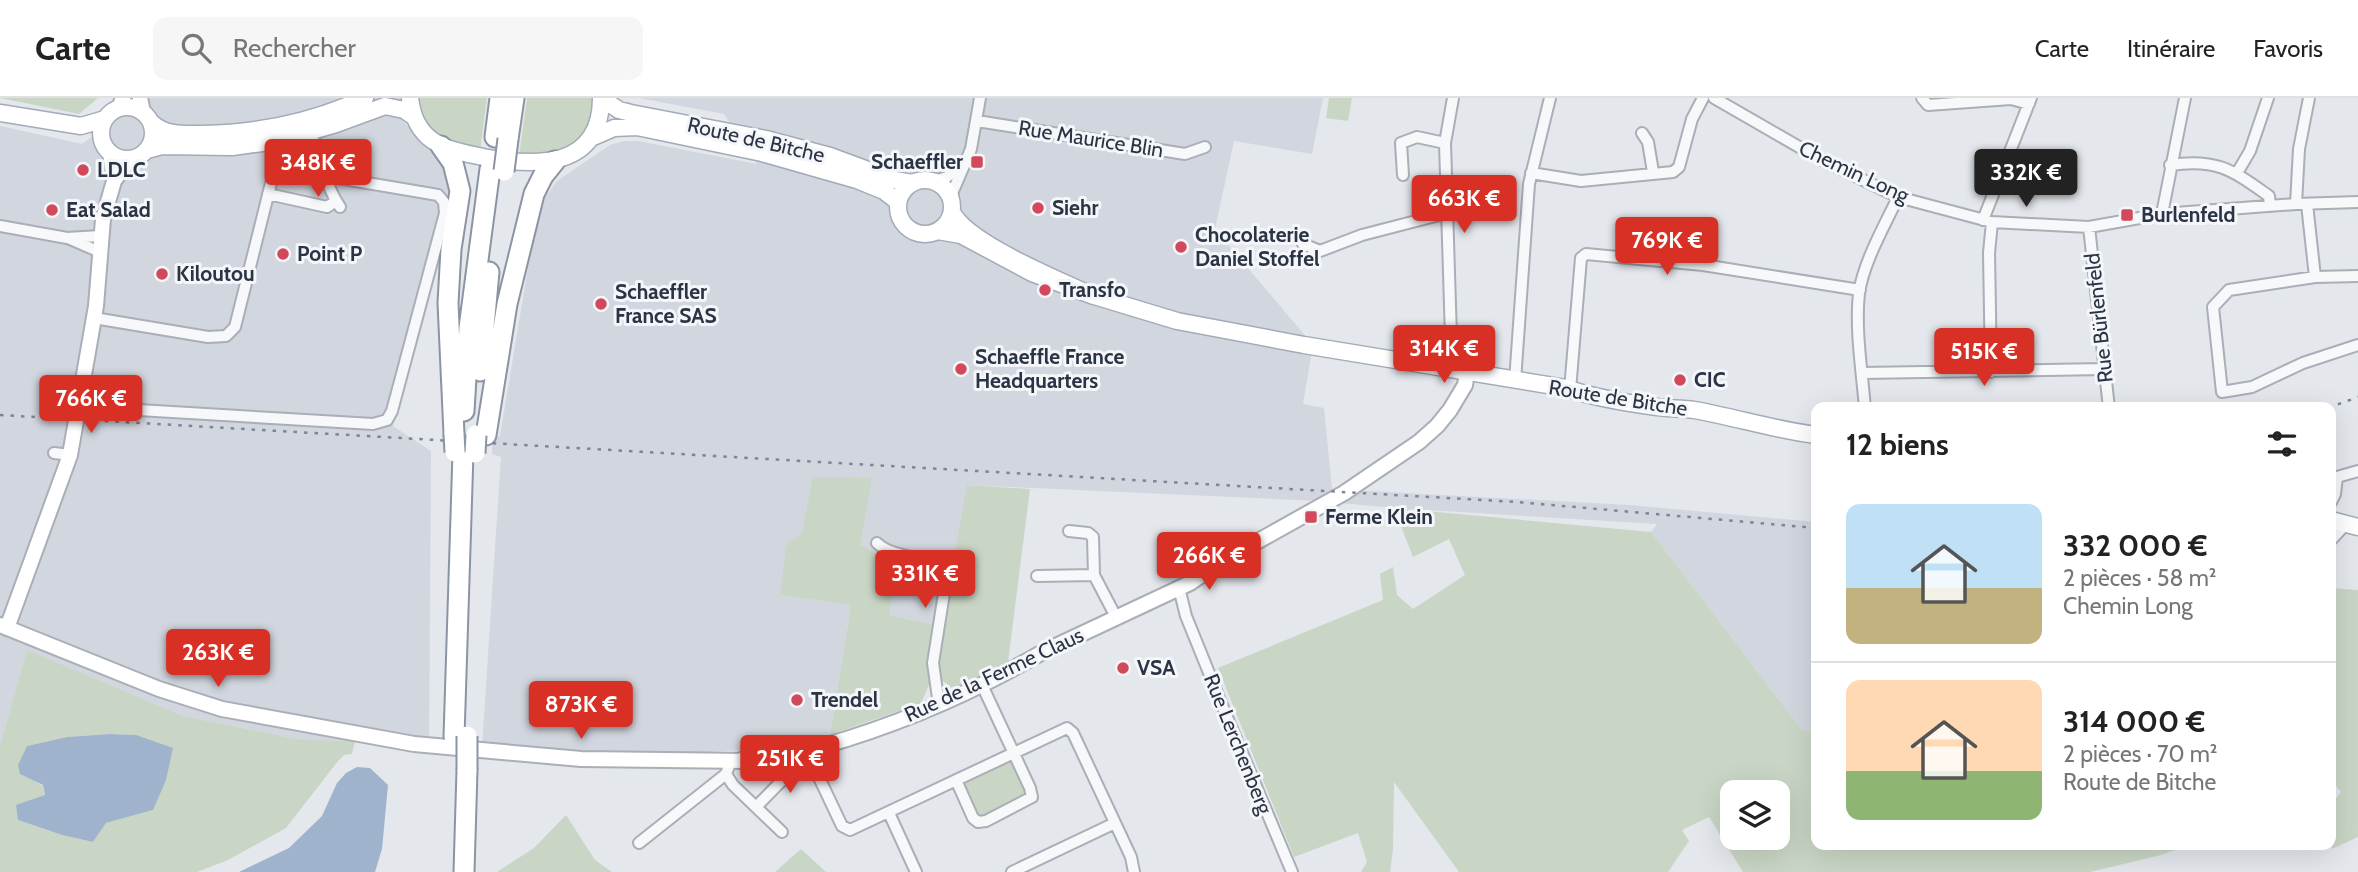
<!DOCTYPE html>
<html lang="fr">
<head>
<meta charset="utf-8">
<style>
  :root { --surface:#fff; --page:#f6f6f6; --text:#222; --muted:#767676; --line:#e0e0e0; --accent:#d93025 }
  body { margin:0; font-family:Cabin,sans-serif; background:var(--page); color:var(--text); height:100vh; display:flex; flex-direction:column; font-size:26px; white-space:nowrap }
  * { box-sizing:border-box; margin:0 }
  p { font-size:23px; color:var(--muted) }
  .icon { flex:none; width:38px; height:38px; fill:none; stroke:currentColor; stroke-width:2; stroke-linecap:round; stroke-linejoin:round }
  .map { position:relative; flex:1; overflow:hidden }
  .side { position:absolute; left:1811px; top:304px; width:525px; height:448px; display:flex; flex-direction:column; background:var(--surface); border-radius:14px; box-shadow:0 7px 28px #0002 }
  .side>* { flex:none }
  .fabs { position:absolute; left:1720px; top:682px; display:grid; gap:14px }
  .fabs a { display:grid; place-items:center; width:70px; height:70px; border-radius:14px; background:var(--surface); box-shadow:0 7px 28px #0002; font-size:35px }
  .price { position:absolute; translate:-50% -60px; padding:0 16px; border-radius:7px; background:var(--accent); color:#fff; font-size:23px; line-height:46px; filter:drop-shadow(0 2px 4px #0008) }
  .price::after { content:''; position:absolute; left:50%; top:42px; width:21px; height:16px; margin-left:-10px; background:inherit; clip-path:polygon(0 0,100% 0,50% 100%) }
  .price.current { background:#222; color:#fff }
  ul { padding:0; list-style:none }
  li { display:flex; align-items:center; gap:21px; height:175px; padding:0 35px }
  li+li { border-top:2px solid var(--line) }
  li span { display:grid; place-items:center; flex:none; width:196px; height:140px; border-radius:14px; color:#555 }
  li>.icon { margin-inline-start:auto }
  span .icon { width:84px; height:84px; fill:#fffc; stroke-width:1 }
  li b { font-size:30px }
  h2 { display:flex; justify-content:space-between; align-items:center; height:84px; padding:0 35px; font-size:30px }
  header { display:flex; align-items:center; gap:42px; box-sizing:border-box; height:98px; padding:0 35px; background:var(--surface); border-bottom:2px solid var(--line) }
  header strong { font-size:33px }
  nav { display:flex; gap:38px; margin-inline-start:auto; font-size:24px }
  .search { width:490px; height:63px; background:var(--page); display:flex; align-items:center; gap:18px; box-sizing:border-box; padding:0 24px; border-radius:14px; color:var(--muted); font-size:26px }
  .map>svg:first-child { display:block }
  .built { fill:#d2d6de }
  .green { fill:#c9d6c5; fill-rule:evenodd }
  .water { fill:#9fb4cc }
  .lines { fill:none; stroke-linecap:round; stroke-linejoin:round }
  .street-casing { stroke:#a9aeb7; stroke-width:14 }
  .secondary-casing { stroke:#a9aeb7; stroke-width:18 }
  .primary-casing { stroke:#a3abb8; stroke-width:19 }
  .highway-casing { stroke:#8b94a3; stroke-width:23 }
  .street { stroke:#f7f8fa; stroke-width:10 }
  .secondary { stroke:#fff; stroke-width:14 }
  .primary { stroke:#fff; stroke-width:16 }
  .highway { stroke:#fff; stroke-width:19 }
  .rail { stroke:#7d8696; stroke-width:2.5; stroke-dasharray:3.5 7; stroke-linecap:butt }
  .highway-bridge-casing { stroke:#8b94a3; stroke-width:23; stroke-linecap:butt }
  .highway-bridge { stroke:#fff; stroke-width:19 }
  .poi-dot { fill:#d1495b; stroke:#f4f6f9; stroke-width:2.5 }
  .labels { text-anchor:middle; stroke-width:6; stroke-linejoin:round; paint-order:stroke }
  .street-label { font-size:21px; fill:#2b3445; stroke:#f4f6f9 }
  .poi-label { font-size:21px; font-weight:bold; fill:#2b3445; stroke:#f4f6f9; text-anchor:start }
</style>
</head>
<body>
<header>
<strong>Carte</strong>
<div class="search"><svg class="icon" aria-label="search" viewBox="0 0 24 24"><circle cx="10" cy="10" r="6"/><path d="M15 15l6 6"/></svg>Rechercher</div>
<nav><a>Carte</a><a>Itinéraire</a><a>Favoris</a></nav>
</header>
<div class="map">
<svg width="2358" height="774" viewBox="0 0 2358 774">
  <rect width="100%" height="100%" fill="#e4e7ec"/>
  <path class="built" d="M146,0H400V20L449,71L450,111L393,328L431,353L429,656L355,643L297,641L183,618L27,553L0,648V28L82,46Z
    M639,0H1323L1312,56L1234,43L1215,131L1313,247L1303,306L1324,310L1332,391L1629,407L1816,424V634L1802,632L1651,434L1657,426L1394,410L1319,403L968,387L943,528L889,517L802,435L780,497L851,507L830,637L797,646L743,652L669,656L482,649L501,359L492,356V340L500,338L538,110L557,83L610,47L624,43H638L757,66L724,16Z"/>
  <path class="green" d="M0,0H98L79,16Z
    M414,0H487L480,53C440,43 428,40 414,0Z
    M527,0H594C593,23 583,51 558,56C545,58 531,57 519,58Z
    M1329,0H1352L1348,23L1326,20Z
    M813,379L872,380L860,447L897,464L889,517L942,528L967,387L1030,391L1008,564L953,591L943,583L929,587L921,605L830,637L851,507L780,497L786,448L802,435Z
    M1394,410L1651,434L1802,632L1816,634V747H2188L2161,757L2090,774H1743L1709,719L1682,732L1689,743L1668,774H1459L1394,684L1393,751L1390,774H1361L1367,764L1358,735L1294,759L1218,570L1383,502L1380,476L1393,469L1397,497L1413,511L1465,477L1449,441L1413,459ZM1732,695H1778V740H1732Z
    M2331,490L2358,492V739L2332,751L2331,707L2341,694L2331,682Z
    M27,552L183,618L297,641L355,643L352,656L344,657L338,663L286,730L228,762L197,774H0V648ZM110,636L136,637L153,712L106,725L93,744L62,737L18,722L45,698L43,688L35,683L27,648L67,639Z
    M1007,662L1013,664L1027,694L1025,700L984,719L977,718L963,688L965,682Z
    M566,717L595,762L612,774H497L534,750Z
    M801,751L826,774H775Z"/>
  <path class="water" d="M110,636L136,637L173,650L166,682L153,712L106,725L93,744L62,737L18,722L16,707L45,697L43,687L20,676L18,667L27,648L67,639Z
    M357,669L370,670L388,687L382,751L375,774H239L289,750L322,718L337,685L346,675Z"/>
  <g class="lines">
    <g class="street-casing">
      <path id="street" d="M1714,0L1820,61L1898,99L1992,124L2089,129L2162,116L2296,106L2358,104
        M1922,0L1928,7L2011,1L2029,6
        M977,23L1185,56L1205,49
        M1642,35L1648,44L1653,74
        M301,37C328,48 322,53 326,77C328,88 334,100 340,109
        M966,63L971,51L980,0
        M2170,67C2217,60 2232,72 2269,98L2270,108
        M1531,75L1581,83L1673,74L1679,69L1692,21L1703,0
        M2237,75L2250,53L2268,0
        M1403,77L1401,45L1417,39L1445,45
        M935,83L947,79L966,63L953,93L952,101
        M268,96L327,109L336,103
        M2296,106L2299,51L2309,0
        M2307,106L2315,179
        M2162,116L2185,0
        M1983,122L2031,0
        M0,128L67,140L100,138
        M2089,129L2109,310
        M70,141L100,154
        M1303,146L1320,153L1362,137L1447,115
        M2358,178L2315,179L2229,192L2213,209L2222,294L2252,289L2303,265L2358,247
        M94,220L208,239L226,238L235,229L271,85L278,76L283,75L315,79L326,78L438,97L444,104L445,115L392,313L387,322L373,326L122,311
        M1452,272L1445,45L1453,0
        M1991,274L1989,155L1992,124
        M1862,275L2104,271
        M1515,283L1529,86L1550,0
        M1570,292L1581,160L1586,156L1703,167L1860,192
        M1865,310C1862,274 1855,231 1859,195C1864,163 1884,129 1898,99
        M54,355L70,357
        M2331,404L2335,396L2337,379L2358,373
        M1069,433L1088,435L1093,439L1094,477L1116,519
        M2331,442L2346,426
        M877,445C899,466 945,452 945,489L933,565L939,607
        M1037,478L1094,477
        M1179,490L1186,518L1224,612L1292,774
        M806,652L842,728L850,732L1067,630L1073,635L1131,759L1134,774
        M726,676L733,687L782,734
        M956,682L973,720L978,724L986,723L1032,699L1030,690L982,587
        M756,709L797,667L810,662
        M889,715L916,774
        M639,745L726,676L731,663
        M1012,774L1115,725"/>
    </g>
    <g class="secondary-casing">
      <path id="secondary" d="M140,0L143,14
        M119,10L123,0
        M110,54L114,83
        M0,527L159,591L222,611L414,646L581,661L749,663
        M7,530L70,357L96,208L103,121L114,83L130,61
        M741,662C767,653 794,656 820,649C897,627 972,595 1041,555L1190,485L1219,465L1344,395L1419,344L1437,328L1450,312L1465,287L1467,275"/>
    </g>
    <g class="primary-casing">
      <path id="primary" d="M410,0C412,15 416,28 428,39C443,52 464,55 483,59C536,69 601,71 601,0
        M601,0L619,12L631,15L766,41L830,58L895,82L912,85
        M101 35a26 26 0 1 1 52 0a26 26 0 1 1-52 0Z
        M0,15L81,28L105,21
        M152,25C166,38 185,36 203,36C259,35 313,24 365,0
        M591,40L614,30L637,29L762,55L857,82L884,93L898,104
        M147,52L162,48L232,49L277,43L336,26L385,8L404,12L413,18
        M898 109a27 27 0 1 1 54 0a27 27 0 1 1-54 0Z
        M938,133L961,137L1032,175L1091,197C1059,182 967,145 952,114
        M1091,197L1177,223L1304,247L1566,290C1595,300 1626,305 1657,309C1669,311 1682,310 1694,312C1735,319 1775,332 1816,337
        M2331,422L2358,429"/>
    </g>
    <g class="highway-casing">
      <path id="highway" d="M495,39L500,0
        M508,41L514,0
        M441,48L453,65L460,93L451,151L448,205L454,336
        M480,273L489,174
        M464,313L469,230L490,71
        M486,337L507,206L534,96L543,78L555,63
        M454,639L463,355
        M464,774L467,672"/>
    </g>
    <use href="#street" class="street"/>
    <use href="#secondary" class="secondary"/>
    <use href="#primary" class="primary"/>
    <use href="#highway" class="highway"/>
    <path class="rail" d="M2328,310L2358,299
      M0,317L1517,404L1816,430"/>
    <g class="highway-bridge-casing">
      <path id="highway-bridge" d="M504,73L508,41
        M454,336L455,354
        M475,355L476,337
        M467,672V638"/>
    </g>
    <use href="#highway-bridge" class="highway-bridge"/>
  </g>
  <g class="poi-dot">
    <rect x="970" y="57" width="14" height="14" rx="3.5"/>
    <circle cx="83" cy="72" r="7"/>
    <circle cx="1038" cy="110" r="7"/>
    <circle cx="52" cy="112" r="7"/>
    <rect x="2120" y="110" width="14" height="14" rx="3.5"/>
    <circle cx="1181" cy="149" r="7"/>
    <circle cx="283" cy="156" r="7"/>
    <circle cx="162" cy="176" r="7"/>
    <circle cx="1045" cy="192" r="7"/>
    <circle cx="601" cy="206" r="7"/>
    <circle cx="961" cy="271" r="7"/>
    <circle cx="1680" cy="282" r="7"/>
    <rect x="1304" y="412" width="14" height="14" rx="3.5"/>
    <circle cx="1123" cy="570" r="7"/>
    <circle cx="797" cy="602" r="7"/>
  </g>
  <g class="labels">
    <g class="street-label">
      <text transform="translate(1091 41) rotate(9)" y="7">Rue Maurice Blin</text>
      <text transform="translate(756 42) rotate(13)" y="7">Route de Bitche</text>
      <text transform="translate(1854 74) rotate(25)" y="7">Chemin Long</text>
      <text transform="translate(2099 220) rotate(-96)" y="7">Rue Bürlenfeld</text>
      <text transform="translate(1618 300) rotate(9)" y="7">Route de Bitche</text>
      <text transform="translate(994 577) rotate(-25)" y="7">Rue de la Ferme Claus</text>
      <text transform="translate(1238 646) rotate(68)" y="7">Rue Lerchenberg</text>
    </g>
    <g class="poi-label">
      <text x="963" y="71" text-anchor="end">Schaeffler</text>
      <text x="97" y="79">LDLC</text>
      <text x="1052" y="117">Siehr</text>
      <text x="66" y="119">Eat Salad</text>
      <text x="2141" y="124">Burlenfeld</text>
      <text x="1195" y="144">Chocolaterie<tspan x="1195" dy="24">Daniel Stoffel</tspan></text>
      <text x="297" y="163">Point P</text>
      <text x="176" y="183">Kiloutou</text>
      <text x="1059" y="199">Transfo</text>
      <text x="615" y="201">Schaeffler<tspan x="615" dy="24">France SAS</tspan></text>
      <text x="975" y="266">Schaeffle France<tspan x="975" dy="24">Headquarters</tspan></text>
      <text x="1694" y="289">CIC</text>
      <text x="1325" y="426">Ferme Klein</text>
      <text x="1137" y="577">VSA</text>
      <text x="811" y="609">Trendel</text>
    </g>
  </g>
</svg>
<div class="fabs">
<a><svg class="icon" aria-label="layers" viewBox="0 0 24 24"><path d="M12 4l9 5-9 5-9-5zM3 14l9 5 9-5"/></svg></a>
</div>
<b class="price" style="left:318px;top:101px">348K €</b>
<b class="price current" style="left:2026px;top:111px">332K €</b>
<b class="price" style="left:1464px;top:137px">663K €</b>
<b class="price" style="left:1667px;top:179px">769K €</b>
<b class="price" style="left:1444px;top:287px">314K €</b>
<b class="price" style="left:1984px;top:290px">515K €</b>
<b class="price" style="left:91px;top:337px">766K €</b>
<b class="price" style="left:1209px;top:494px">266K €</b>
<b class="price" style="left:925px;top:512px">331K €</b>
<b class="price" style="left:218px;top:591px">263K €</b>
<b class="price" style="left:581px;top:643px">873K €</b>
<b class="price" style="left:790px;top:697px">251K €</b>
<section class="side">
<h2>12 biens<svg class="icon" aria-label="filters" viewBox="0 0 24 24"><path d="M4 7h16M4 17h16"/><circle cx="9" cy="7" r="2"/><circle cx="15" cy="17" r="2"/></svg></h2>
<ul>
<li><span style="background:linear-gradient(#bfe0f5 60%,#c2b280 0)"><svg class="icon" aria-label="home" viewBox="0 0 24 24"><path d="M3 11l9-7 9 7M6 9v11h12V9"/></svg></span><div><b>332 000 €</b><p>2 pièces · 58 m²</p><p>Chemin Long</p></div></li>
<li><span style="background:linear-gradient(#ffd9b3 65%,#8fb573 0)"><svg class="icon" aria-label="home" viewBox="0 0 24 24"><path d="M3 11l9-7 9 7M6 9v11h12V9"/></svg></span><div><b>314 000 €</b><p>2 pièces · 70 m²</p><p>Route de Bitche</p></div></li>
</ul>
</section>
</div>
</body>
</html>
